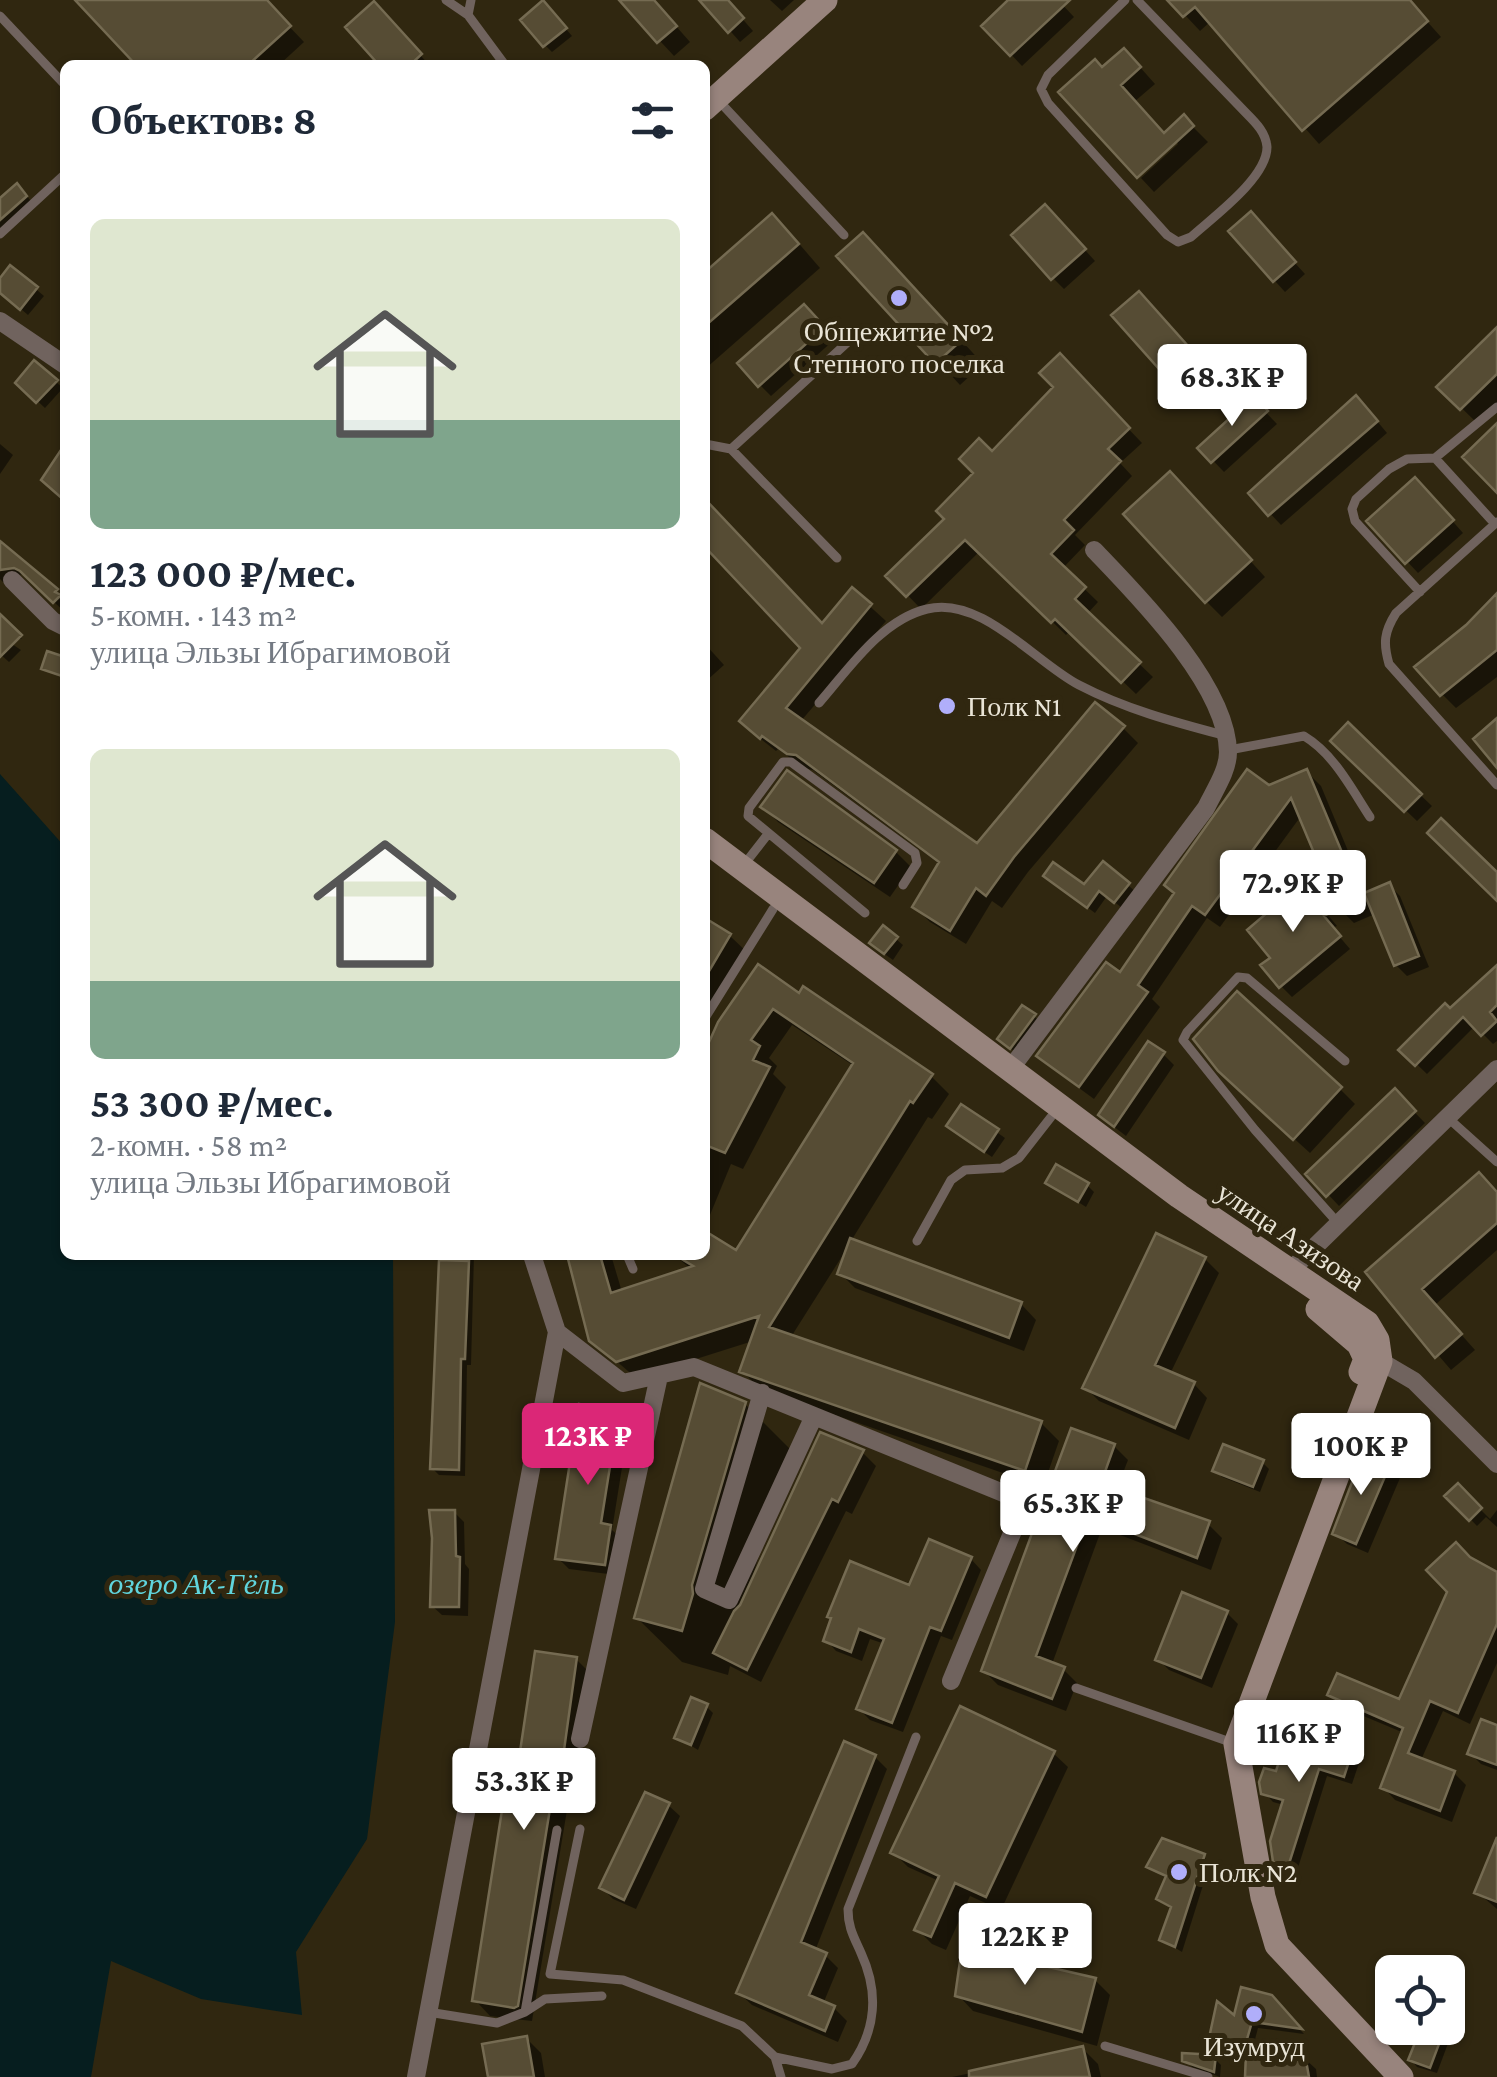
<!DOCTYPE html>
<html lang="ru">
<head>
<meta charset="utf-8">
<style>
  :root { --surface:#fff; --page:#f2f2f3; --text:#1f2937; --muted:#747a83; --accent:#db2777 }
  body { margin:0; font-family:"Crimson Pro",serif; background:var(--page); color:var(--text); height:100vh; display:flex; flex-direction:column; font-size:38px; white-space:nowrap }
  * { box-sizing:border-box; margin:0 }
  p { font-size:32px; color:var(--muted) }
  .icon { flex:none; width:55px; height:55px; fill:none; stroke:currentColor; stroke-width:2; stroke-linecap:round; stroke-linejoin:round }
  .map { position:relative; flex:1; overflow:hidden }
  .panel { position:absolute; left:60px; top:60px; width:650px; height:1200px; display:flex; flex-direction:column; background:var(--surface); border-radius:15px; box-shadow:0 2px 8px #0004 }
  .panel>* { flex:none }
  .controls { position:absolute; left:1375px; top:1955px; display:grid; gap:20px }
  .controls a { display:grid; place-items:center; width:90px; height:90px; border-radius:15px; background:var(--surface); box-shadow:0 2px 8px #0004; font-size:50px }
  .price { position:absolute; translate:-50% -85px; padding:0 22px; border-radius:10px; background:#fff; color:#222; font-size:32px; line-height:65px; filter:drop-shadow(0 2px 5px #0008) }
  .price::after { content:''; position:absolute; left:50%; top:60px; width:30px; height:22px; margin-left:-15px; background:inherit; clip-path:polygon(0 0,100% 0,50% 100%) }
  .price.active { background:var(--accent); color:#fff }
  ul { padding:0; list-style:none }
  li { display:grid; align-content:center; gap:20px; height:530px; padding:0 30px }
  li span { display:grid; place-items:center; height:310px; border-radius:15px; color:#555 }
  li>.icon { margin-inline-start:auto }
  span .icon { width:180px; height:180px; fill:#fffc; stroke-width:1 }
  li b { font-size:42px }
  h2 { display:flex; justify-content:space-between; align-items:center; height:120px; padding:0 30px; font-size:42px }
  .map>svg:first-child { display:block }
  .water { fill:#061e1f }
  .shadow { fill:#0007 }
  .building { fill:#564c34; stroke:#756b52; stroke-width:2.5 }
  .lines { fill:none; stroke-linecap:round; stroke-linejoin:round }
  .service { stroke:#70635e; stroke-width:9 }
  .minor { stroke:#70635e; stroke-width:18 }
  .secondary { stroke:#98847d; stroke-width:25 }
  .poi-dot { fill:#b0aefa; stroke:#302710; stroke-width:4 }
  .labels { text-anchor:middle; stroke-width:10; stroke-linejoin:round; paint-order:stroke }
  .poi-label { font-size:28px; fill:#e9e4d6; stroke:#302710 }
  .street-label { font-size:28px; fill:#e9e4d6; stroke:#302710 }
  .water-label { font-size:30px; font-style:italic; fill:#60d5dd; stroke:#302710 }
</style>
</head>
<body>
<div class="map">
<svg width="1497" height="2077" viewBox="0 0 1497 2077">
  <rect width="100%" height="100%" fill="#302710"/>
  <path class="water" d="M0,774L65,847V1255H393L395,1622L367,1839L296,1952L302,2015L201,1999L111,1961L91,2077H0Z"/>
  <path class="shadow" d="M78,0H264L304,42L279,65H139Z
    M622,0H653L690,42L674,56Z
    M703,0H726L753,31L740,42Z
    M770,0H794L782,11Z
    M1012,0H1058L1074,17L1022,66L984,26Z
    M1171,0H1408L1441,37L1319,144L1211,21L1200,31Z
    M550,10L572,36L552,52L545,45Z
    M385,15L429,65H382Z
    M1139,66L1155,84L1134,102L1164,135L1184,118L1208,142L1154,192L1141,178L1178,144L1175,140L1137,175L1103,70Z
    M26,195L35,206L0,238V201Z
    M1056,218L1095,261L1064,289L1053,278Z
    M1261,226L1305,274L1285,292L1275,281Z
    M795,239L820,268L705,369V275Z
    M840,256L886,258L983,364L960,385Z
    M11,268L44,296L28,315L0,291V282Z
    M1150,305L1221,385L1196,407L1185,396Z
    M815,318L834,340L771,396L760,385Z
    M1497,330V403L1477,423L1440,387Z
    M1060,357L1142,443L1120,463L1132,476L1075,535L1085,545L1063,568L1098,602L1087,614L1153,677L1136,694L1070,631L1066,635L980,551L921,609L889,576L948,519L992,454L1057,387Z
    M56,382L63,388L45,408L18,383Z
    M1254,400L1277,424L1224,472L1201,448Z
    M1367,409L1387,433L1281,525L1251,493Z
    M0,444L13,455L0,474Z
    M1185,489L1265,577L1222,617L1207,602Z
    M1426,491L1463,533L1418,573L1369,521Z
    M705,502L822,626L852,590L886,621L801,721L977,847L1123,728L1138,743L1028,872L1002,908L992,901L966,944L930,922L915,907L941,865L813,770L804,768L778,749L776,751L757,736L804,648L705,543Z
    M0,544L65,603V612L23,574L11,577L7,586L0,579Z
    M1497,599V677L1456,708L1442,694Z
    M2,619L22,639L3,638L21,650L9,662L0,654Z
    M705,644L724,665L705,682Z
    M1348,726L1432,806L1417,821L1333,741Z
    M1307,772L1321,786L1366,894L1389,885L1400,896L1429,967L1407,976L1396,965L1375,914L1354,923L1340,909L1301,816L1220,927L1207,918L1152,999L1160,1007L1094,1099L1053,1069L1039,1055L1121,975L1269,788Z
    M763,806L896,852L911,867L890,897L778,822Z
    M1103,864L1136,892L1122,908L1107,896L1095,913L1053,882L1084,887Z
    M1313,897L1337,926L1332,928L1350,949L1292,997L1281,986L1273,958Z
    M705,921L730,936L748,953L705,1024Z
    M884,929L903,945L893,960L879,950Z
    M758,968L931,1076L949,1094L932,1119L928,1117L851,1241L1021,1304L1036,1320L1024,1351L855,1288L840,1273L846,1250L791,1337L1041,1423L1059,1441L1043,1487L760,1389L742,1371L753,1341L636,1378L592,1340L570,1255H611L622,1292L691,1269L674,1255H705V1234L737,1254L854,1066L792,1025L769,1058L777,1066L773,1074L786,1087L743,1169L731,1164L705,1227V1057Z
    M1497,968V1041L1493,1044L1475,1026L1427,1074L1402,1050L1450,1012Z
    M1034,1016L1041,1023L1018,1054L1007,1046Z
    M1163,1054L1174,1065L1126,1136L1113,1126Z
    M1236,1086L1340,1089L1355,1104L1310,1153Z
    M1395,1092L1425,1123L1339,1206L1309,1174Z
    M961,1107L1005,1138L992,1157L956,1133Z
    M1048,1183L1087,1185L1094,1192L1086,1207Z
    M1497,1193V1250L1435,1305L1475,1350L1451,1370L1368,1273Z
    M441,1255H474L471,1365H467L465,1476L439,1475L432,1468Z
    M1205,1259L1219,1273L1170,1374L1194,1384L1207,1398L1189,1440L1099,1401L1086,1388Z
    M745,1404L791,1450L753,1575L756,1576L862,1452L876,1466L852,1514L846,1511L761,1682L730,1666L728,1675L682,1662L636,1617Z
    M618,1413L629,1424L612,1530L621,1538L616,1575L569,1569L558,1558Z
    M1114,1446L1128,1460L1116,1491L1208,1524L1222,1538L1211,1570L1102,1528L1052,1664L1063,1669L1077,1683L1066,1711L998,1685L984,1671Z
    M1262,1462L1269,1469L1260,1492L1222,1477L1215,1470Z
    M1389,1467L1400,1478L1368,1553L1347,1544L1335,1533Z
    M1458,1487L1490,1519L1497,1510V1527L1486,1517L1477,1526L1448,1496Z
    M454,1512L464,1522L465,1564L469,1569L468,1616L442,1615L432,1606L434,1538Z
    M971,1559L981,1570L952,1640L941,1636L903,1732L870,1720L859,1709L885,1644L870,1639L862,1661L836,1651L826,1640L911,1589Z
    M1470,1560L1497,1575V1663L1470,1724L1443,1711L1421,1760L1454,1773L1466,1785L1452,1822L1395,1800L1383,1787L1404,1733L1342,1707L1330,1695L1401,1702Z
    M1184,1596L1227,1613L1238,1624L1212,1688L1169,1670L1158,1659Z
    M576,1659L591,1674L574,1793L570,1792L532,2021L490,2016L475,2000L517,1795Z
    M706,1706L713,1713L698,1750L677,1737Z
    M1497,1728V1770L1481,1764L1470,1753Z
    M1352,1751L1360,1760L1352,1784L1327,1776L1296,1874L1285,1870L1276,1861L1284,1805L1273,1802L1264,1792L1277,1775Z
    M1053,1753L1068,1767L1001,1910L970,1896L946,1950L932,1944L917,1929L939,1881L908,1867L893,1852Z
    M875,1757L887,1769L815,1951L825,1955L838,1968L823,2004L834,2008L847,2021L838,2042L752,2005L739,1993Z
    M668,1805L680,1816L636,1909L613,1899L602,1888Z
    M1497,1851V1909L1477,1892Z
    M1203,1856L1210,1863L1182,1952L1162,1940L1173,1909L1159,1898L1167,1879L1149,1867Z
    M1095,1980L1110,1995L1097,2046L973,2011L958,1995Z
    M1278,2005L1304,2034L1258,2028L1251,2055L1304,2058L1316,2069L1317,2077H1247L1249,2051L1219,2044L1212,2037Z
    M1448,2024L1453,2030L1437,2073L1417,2067L1411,2060L1424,2028H1448Z
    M526,2038L541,2053L545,2077H490Z
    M1083,2049L1098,2064L1101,2077H952Z
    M1214,2058L1221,2065L1220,2077L1192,2067L1185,2060Z"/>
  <path class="building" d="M75,0H267L291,26L248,65H136Z
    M543,0L567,28L543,47L520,20Z
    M619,0H654L677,26L657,43Z
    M699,0H728L744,18L728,33Z
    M1008,0H1070L1010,56L981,26Z
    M1167,0H1410L1428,21L1302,131L1195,7L1183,17Z
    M374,1L422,54L410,65H379L345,27Z
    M1124,48L1141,67L1121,85L1164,133L1184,114L1194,126L1137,178L1058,92L1095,59L1102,67Z
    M17,183L27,196L0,220V198Z
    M1045,204L1086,249L1051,280L1011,235Z
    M1251,211L1296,262L1273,282L1228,231Z
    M772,213L799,244L705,326V272Z
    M863,232L962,340L935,364L836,256Z
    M10,265L38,287L20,310L0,293V278Z
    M1139,291L1212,373L1184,397L1111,315Z
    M804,304L825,327L758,387L737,363Z
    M1497,327V374L1460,410L1436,387Z
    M1060,353L1130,428L1108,449L1121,461L1064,520L1074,530L1051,554L1086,587L1075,599L1141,662L1121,683L1055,619L1051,623L965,540L906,597L885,576L944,519L936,511L973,473L959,459L979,438L992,451L1053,387L1039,373Z
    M34,360L58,380L36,403L15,383Z
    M1356,395L1378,421L1268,516L1248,493Z
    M1254,396L1268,411L1211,463L1197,448Z
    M1497,423V493L1462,457Z
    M65,444V501L41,480Z
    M1170,471L1252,560L1205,603L1123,514Z
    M1415,477L1454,520L1405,564L1366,521Z
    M705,499L822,623L852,587L872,604L786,708L977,843L1095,702L1125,726L1014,857L986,896L976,888L950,931L912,907L939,862L796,755L787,754L762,736L760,739L739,721L800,648L705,547Z
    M0,541L58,589L55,592L61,595L53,603L20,571L14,568L0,570Z
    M1497,593V650L1440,696L1414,667L1466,625Z
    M0,614L22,635L0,657Z
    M47,651L65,657V677L41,669Z
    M1497,718V768L1473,739Z
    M1348,722L1422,794L1404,812L1330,741Z
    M1247,769L1269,785L1307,769L1362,900L1338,910L1291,798L1205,915L1192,906L1138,985L1148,992L1079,1087L1036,1056L1106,962L1120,972L1174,893L1164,885Z
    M787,770L897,850L874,883L760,807Z
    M1441,818L1497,872V901L1427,833Z
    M1103,861L1130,883L1114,903L1099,891L1087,908L1043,876L1053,862L1084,884Z
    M1390,882L1419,956L1394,966L1364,893Z
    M1302,883L1328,914L1324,916L1341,936L1279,988L1260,965L1270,958L1247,930Z
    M705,918L731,934L705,978Z
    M883,925L898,937L884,954L869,943Z
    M758,964L799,993L803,986L933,1074L913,1103L910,1101L769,1327L1042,1421L1025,1471L739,1372L759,1316L616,1362L589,1341L567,1255H600L611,1293L693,1266L675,1255H705V1231L736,1250L853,1063L773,1009L751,1040L760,1046L753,1060L770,1067L725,1153L705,1145V1051L718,1022Z
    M1497,965V1005L1490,1012L1497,1021L1481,1036L1463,1017L1415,1066L1398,1050L1445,1003L1450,1008Z
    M1237,991L1342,1087L1293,1140L1218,1071L1193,1039Z
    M1022,1005L1036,1014L1010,1049L997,1039Z
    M1148,1041L1165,1052L1114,1127L1098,1115Z
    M1395,1088L1416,1111L1326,1197L1305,1174Z
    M961,1104L999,1129L984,1152L946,1126Z
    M1056,1164L1089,1183L1078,1202L1045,1183Z
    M1479,1172L1497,1192V1223L1422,1289L1462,1334L1435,1358L1365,1272Z
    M1156,1233L1206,1257L1155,1365L1195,1382L1175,1428L1082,1388Z
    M850,1238L1022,1302L1009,1338L837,1274Z
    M439,1260L469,1261L465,1359H461L459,1470L430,1469Z
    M700,1383L746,1402L692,1585L693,1594L682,1631L634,1618Z
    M579,1404L619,1410L601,1523L611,1525L605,1565L555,1559Z
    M1071,1428L1115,1444L1101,1483L1210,1521L1197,1558L1088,1516L1036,1656L1065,1667L1052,1699L981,1671Z
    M820,1432L864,1450L838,1502L832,1499L747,1670L713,1653L734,1611L740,1605Z
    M1223,1444L1264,1460L1253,1487L1212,1471Z
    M1363,1454L1390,1465L1356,1544L1332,1534Z
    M1458,1483L1482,1508L1469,1521L1444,1496Z
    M429,1510H455L456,1556L460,1557L459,1607H430L432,1538Z
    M929,1539L972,1557L941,1631L930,1627L892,1723L856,1709L884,1639L859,1629L851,1652L823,1641L831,1618L827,1617L850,1561L909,1585Z
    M1456,1542L1470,1557L1497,1572V1624L1458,1713L1430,1701L1408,1753L1455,1771L1440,1811L1380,1788L1403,1728L1327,1695L1337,1673L1399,1699L1447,1592L1426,1570Z
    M1182,1592L1228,1611L1201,1678L1155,1660Z
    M535,1651L577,1657L560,1779L555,1778L518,2006L514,2008L472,2001L505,1791L514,1792Z
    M691,1697L708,1704L691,1745L674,1738Z
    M960,1706L1055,1751L986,1897L955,1883L931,1937L914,1930L939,1876L890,1853Z
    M1481,1719L1497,1725V1765L1467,1754Z
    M1290,1728L1353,1749L1344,1777L1319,1769L1288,1867L1273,1862L1270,1841L1283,1800L1261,1794L1259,1782L1264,1768L1276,1771Z
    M844,1741L876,1755L801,1942L827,1953L809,1995L835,2006L825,2031L736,1993Z
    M645,1792L670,1803L624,1900L599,1888Z
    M1497,1837V1902L1474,1893Z
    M1162,1838L1205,1854L1175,1947L1159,1940L1171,1907L1156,1899L1166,1876L1146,1867Z
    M962,1947L1096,1978L1082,2032L955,1996Z
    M1241,1987L1272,1995L1302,2029L1252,2022L1245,2046L1209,2038L1217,2001L1234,2015Z
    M1421,2028H1445L1430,2068L1408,2060Z
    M527,2036L534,2077H488L482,2044Z
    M1083,2046L1090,2077H969V2071Z
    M1182,2053L1216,2055L1214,2072L1182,2061Z
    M1246,2053L1305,2055L1309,2077H1245Z"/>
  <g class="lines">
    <path class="service" d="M446,0L468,15
      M471,0L468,15L505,65
      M1125,0L1048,75L1041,89L1048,103L1167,235L1178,242L1191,237C1213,217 1267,178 1267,147C1266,133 1256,123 1247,114L1137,0
      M0,16L65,85
      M718,100L844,235
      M0,234L65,174
      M705,444L731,449L837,558
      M731,449L861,330
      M1435,458L1495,524
      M1497,522L1396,613C1384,632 1383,643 1389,664L1497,785
      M1420,592L1355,521L1352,509L1356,499L1389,469L1407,459L1435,458L1497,407
      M819,703C848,670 881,620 927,609C981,595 1036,663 1079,685C1125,709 1174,722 1223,735
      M1229,750L1304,736C1334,754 1351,788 1370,817
      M743,866L768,834
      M865,913L748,816L749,808L783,762H791L915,853L917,863L903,885
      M705,1018L773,909
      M1447,1117L1497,1162
      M1337,1222L1255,1130L1183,1040L1187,1032L1238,977L1247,978L1345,1061
      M917,1241L951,1180L965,1170L1002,1168L1019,1158L1051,1117
      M627,1255L633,1269
      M1076,1688L1233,1743
      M580,1829L550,1974L623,1980L742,2026L775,2057L781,2077
      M428,2012L497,2023L525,2012L545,1999L602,1996
      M525,2012L557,1830
      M1105,2046L1208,2077
      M775,2057L832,2069L852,2064C876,2030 879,1992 861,1953C854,1937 848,1928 848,1909L916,1737"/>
    <path class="minor" d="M0,321L65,365
      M12,580L53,621L65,627
      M1011,1068L1206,808C1214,791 1228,771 1228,752C1227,685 1138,596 1094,550
      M532,1255L557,1332L623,1383L694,1367L1013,1497L1020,1514L951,1681
      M1290,1271L1497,1069
      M1380,1361L1414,1381L1497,1464
      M762,1393L704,1589L729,1600L814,1416
      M580,1739L659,1376
      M416,2077L557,1332"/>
    <path class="secondary" d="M705,108L825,0
      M705,840L1179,1196L1367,1323L1377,1340L1380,1361L1236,1744L1263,1897L1277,1945L1401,2077
      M1318,1309L1359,1344L1366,1359L1361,1372"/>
  </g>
  <g class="poi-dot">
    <circle cx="899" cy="298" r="10"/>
    <circle cx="947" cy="706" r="10"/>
    <circle cx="1179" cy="1872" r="10"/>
    <circle cx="1254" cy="2014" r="10"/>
  </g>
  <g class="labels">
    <g class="poi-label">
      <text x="899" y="341">Общежитие №2<tspan x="899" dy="32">Степного поселка</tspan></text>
      <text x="967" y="716" text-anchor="start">Полк N1</text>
      <text x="1199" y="1882" text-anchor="start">Полк N2</text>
      <text x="1254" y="2056">Изумруд</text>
    </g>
    <g class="street-label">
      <text transform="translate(1291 1236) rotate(34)" y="10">улица Азизова</text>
    </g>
    <g class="water-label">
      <text x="196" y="1594">озеро Ак-Гёль</text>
    </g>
  </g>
</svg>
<div class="controls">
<a><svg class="icon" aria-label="locate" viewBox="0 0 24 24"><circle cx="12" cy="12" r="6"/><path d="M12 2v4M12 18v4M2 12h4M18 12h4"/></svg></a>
</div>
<b class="price" style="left:1232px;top:429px">68.3K ₽</b>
<b class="price" style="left:1293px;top:935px">72.9K ₽</b>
<b class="price active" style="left:588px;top:1488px">123K ₽</b>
<b class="price" style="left:1361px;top:1498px">100K ₽</b>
<b class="price" style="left:1073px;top:1555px">65.3K ₽</b>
<b class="price" style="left:1299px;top:1785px">116K ₽</b>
<b class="price" style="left:524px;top:1833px">53.3K ₽</b>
<b class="price" style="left:1025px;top:1988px">122K ₽</b>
<section class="panel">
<h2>Объектов: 8<svg class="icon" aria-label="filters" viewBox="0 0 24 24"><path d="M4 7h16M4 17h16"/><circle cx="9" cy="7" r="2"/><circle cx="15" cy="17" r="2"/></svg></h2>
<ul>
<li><span style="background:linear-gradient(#dfe7d0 65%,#7fa58c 0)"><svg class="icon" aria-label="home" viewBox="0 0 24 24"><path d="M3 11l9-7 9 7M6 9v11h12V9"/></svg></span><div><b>123 000 ₽/мес.</b><p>5-комн. · 143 m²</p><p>улица Эльзы Ибрагимовой</p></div></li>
<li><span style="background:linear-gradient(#dfe7d0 75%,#7fa58c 0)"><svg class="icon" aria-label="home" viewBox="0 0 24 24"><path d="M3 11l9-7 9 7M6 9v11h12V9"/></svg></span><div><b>53 300 ₽/мес.</b><p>2-комн. · 58 m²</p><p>улица Эльзы Ибрагимовой</p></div></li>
</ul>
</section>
</div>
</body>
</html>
